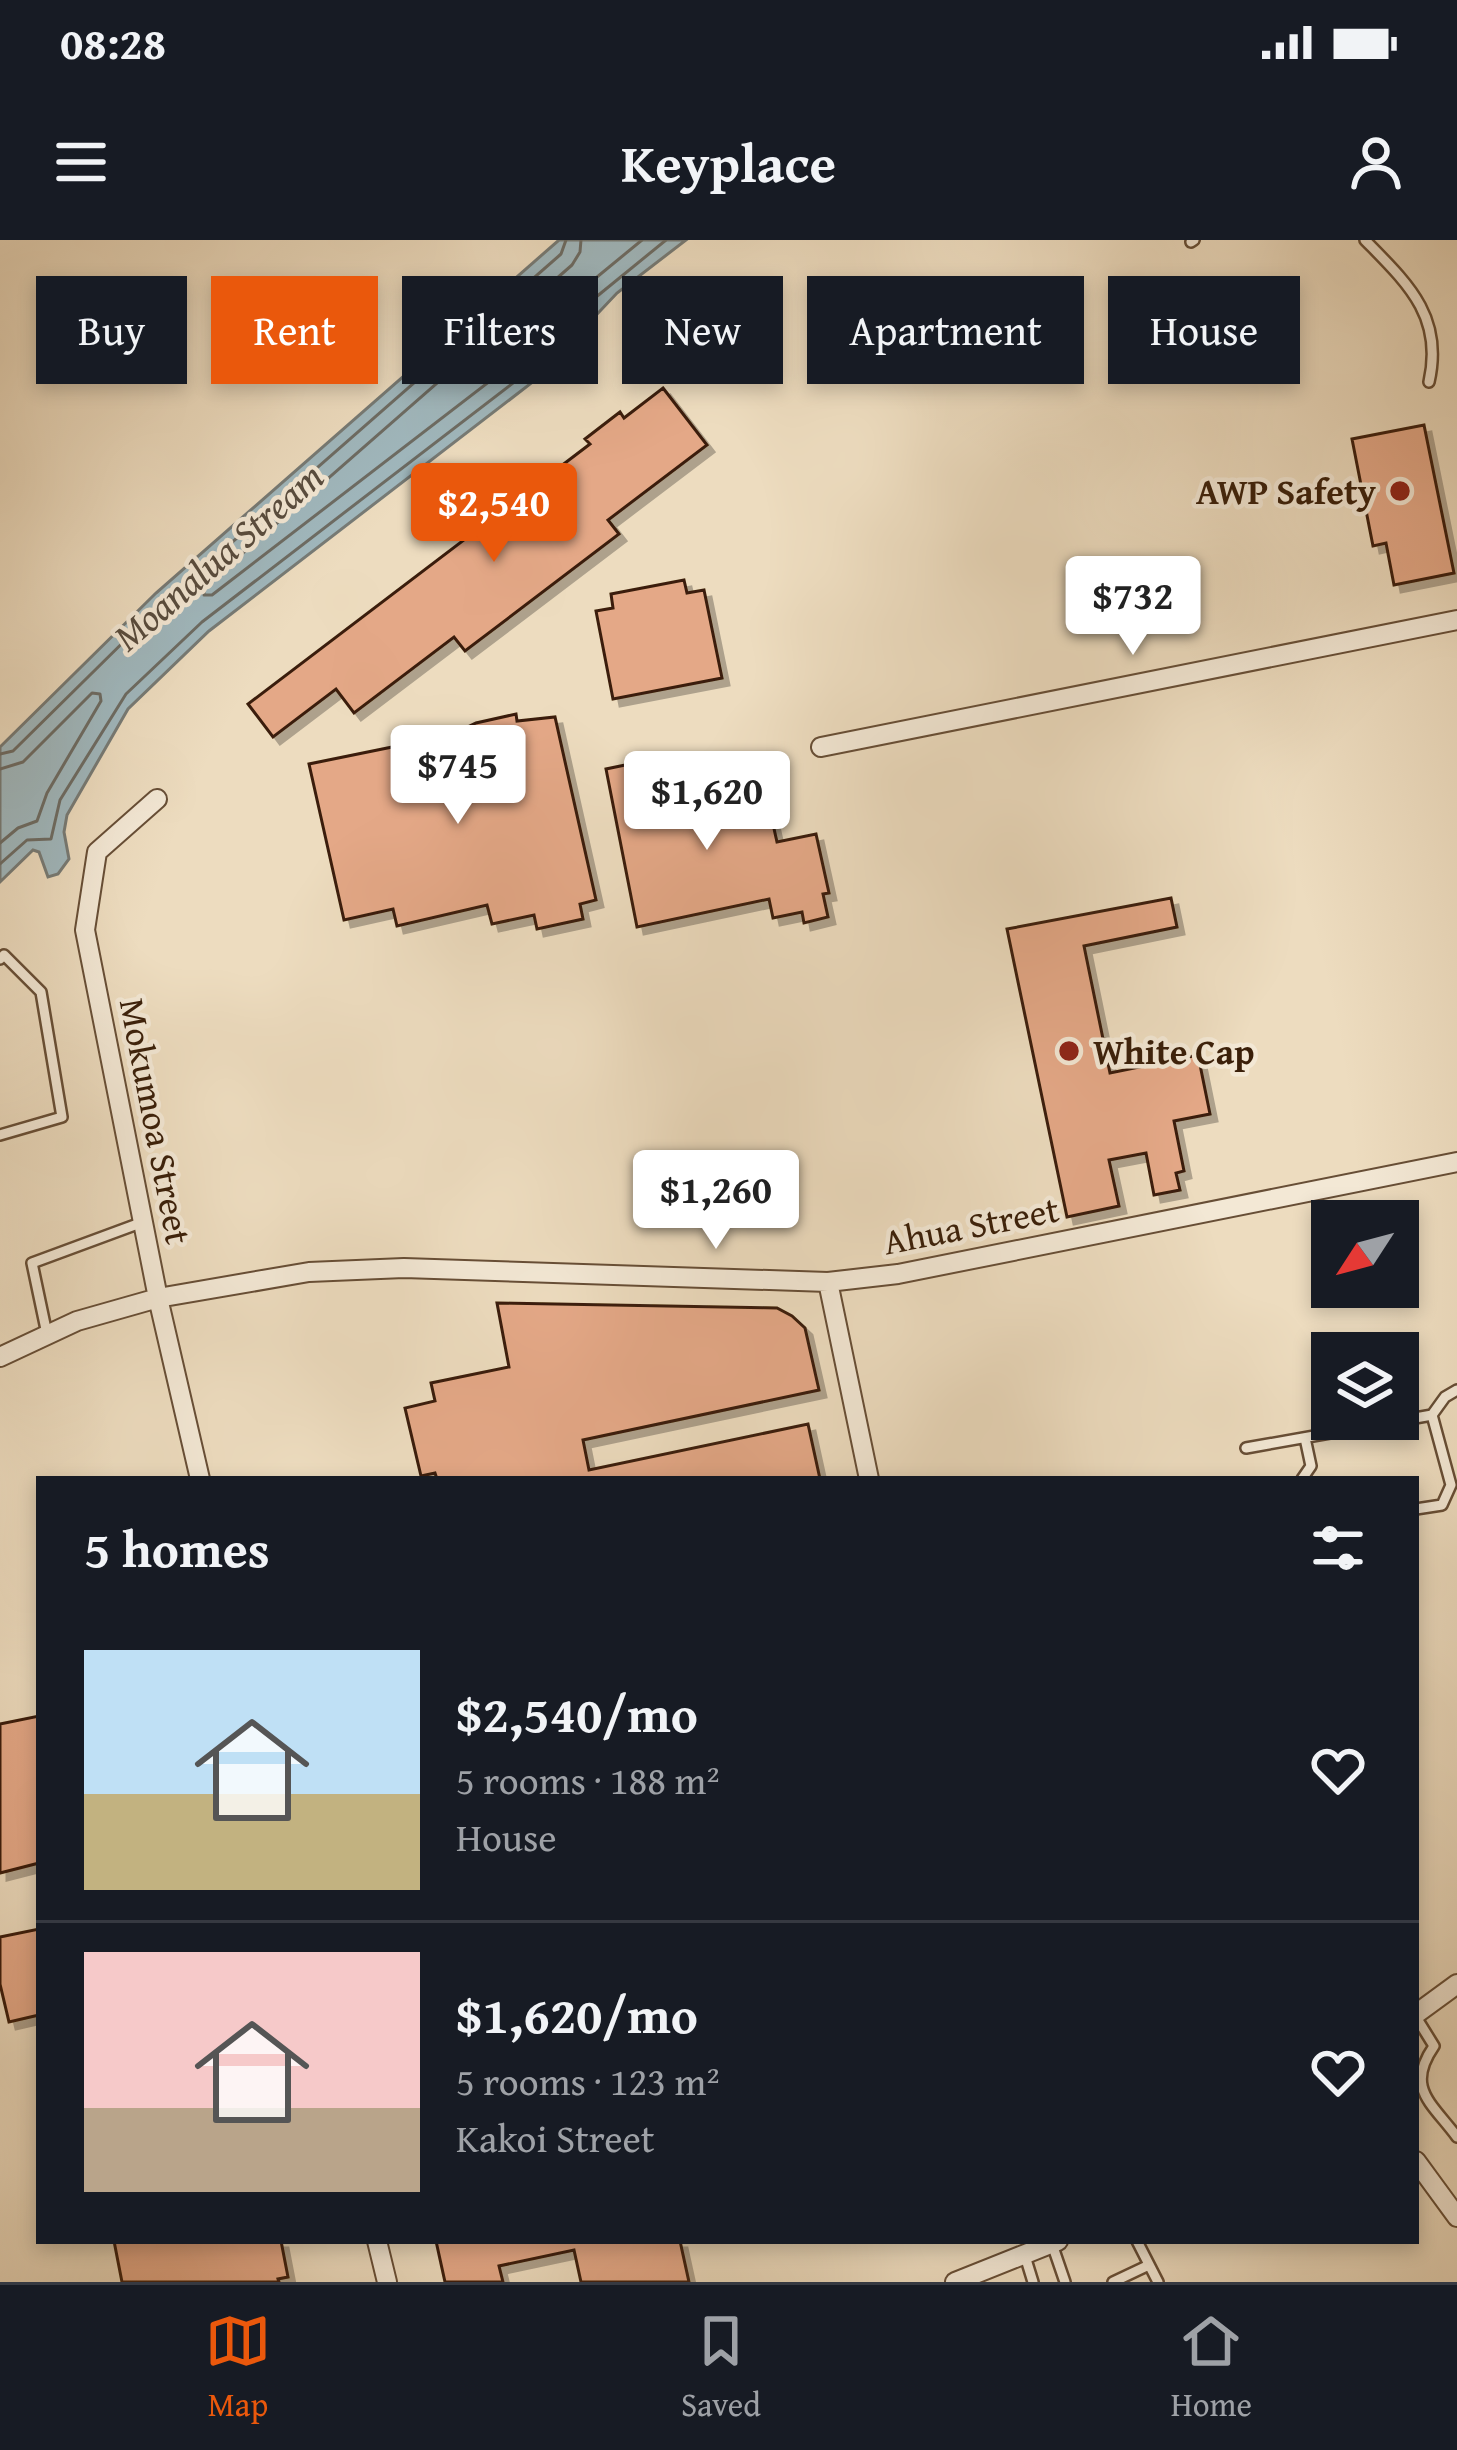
<!DOCTYPE html>
<html lang="en">
<head>
<meta charset="utf-8">
<style>
  :root { --surface:#171b24; --page:#242831; --text:#f1f3f6; --muted:#9ea1a6; --line:#363941; --accent:#ea580c }
  body { margin:0; font-family:"Gentium Book Plus",serif; background:var(--page); color:var(--text); height:100vh; display:flex; flex-direction:column; font-size:45px; white-space:nowrap }
  * { box-sizing:border-box; margin:0 }
  p { font-size:39px; color:var(--muted) }
  .icon { flex:none; width:66px; height:66px; fill:none; stroke:currentColor; stroke-width:2; stroke-linecap:round; stroke-linejoin:round }
  .map { position:relative; flex:1; overflow:hidden }
  .sheet { position:absolute; left:36px; top:1236px; width:1383px; height:768px; display:flex; flex-direction:column; background:var(--surface); border-radius:0px; box-shadow:0 6px 18px #0003 }
  .sheet>* { flex:none }
  .top-card { position:absolute; left:36px; top:36px; width:1386px; height:108px; display:flex; gap:24px }
  .needle { width:78px; rotate:234deg }
  .fabs { position:absolute; left:1311px; top:960px; display:grid; gap:24px }
  .fabs a { display:grid; place-items:center; width:108px; height:108px; border-radius:0px; background:var(--surface); box-shadow:0 6px 18px #0003; font-size:60px }
  .price { position:absolute; translate:-50% -102px; padding:0 27px; border-radius:12px; background:#fff; color:#222; font-size:39px; line-height:78px; filter:drop-shadow(0 3px 6px #0008) }
  .price::after { content:''; position:absolute; left:50%; top:72px; width:36px; height:27px; margin-left:-18px; background:inherit; clip-path:polygon(0 0,100% 0,50% 100%) }
  .price.current { background:var(--accent); color:#fff }
  ul { padding:0; list-style:none }
  li { display:flex; align-items:center; gap:36px; height:300px; padding:0 48px }
  li+li { border-top:3px solid var(--line) }
  li span { display:grid; place-items:center; flex:none; width:336px; height:240px; border-radius:0px; color:#555 }
  li>.icon { margin-inline-start:auto }
  span .icon { width:144px; height:144px; fill:#fffc; stroke-width:1 }
  li b { font-size:51px }
  h2 { display:flex; justify-content:space-between; align-items:center; height:144px; padding:0 48px; font-size:51px }
  .tag { padding:0 42px; border-radius:0px; background:var(--surface); box-shadow:0 6px 18px #0003; font-size:42px; line-height:108px }
  .tag.current { background:var(--accent); color:#fff }
  .status { display:flex; justify-content:space-between; align-items:center; height:84px; padding:0 60px; background:var(--surface); direction:ltr }
  .status svg { height:33px; fill:currentColor }
  header { display:flex; justify-content:space-between; align-items:center; height:156px; padding:0 48px; background:var(--surface); font-size:54px; font-weight:700 }
  .dock { display:flex; justify-content:space-around; align-items:center; height:168px; border-top:3px solid var(--line); background:var(--surface); font-size:33px; color:var(--muted) }
  .dock a { display:grid; justify-items:center; gap:6px }
  .dock .current { color:var(--accent) }
  .map>svg:first-child { display:block }
  .water { fill:#a0b8be; stroke:#777b76; stroke-width:3 }
  .lines { fill:none; stroke-linecap:round; stroke-linejoin:round }
  .shore { stroke:#6d6c64; stroke-width:3 }
  .building { fill:#e4a887; stroke:#3a1f09; stroke-width:3; filter:url(#shadow) }
  .service-casing { stroke:#674e36; stroke-width:14 }
  .minor-casing { stroke:#674e36; stroke-width:22 }
  .service { stroke:#f3e8d5; stroke-width:9 }
  .minor { stroke:#f3e8d5; stroke-width:18 }
  .poi-dot { fill:#8f2418; stroke:#f3e8d5; stroke-width:4.5 }
  .labels { text-anchor:middle; stroke-width:9; stroke-linejoin:round; paint-order:stroke }
  .poi-label { font-size:36px; font-weight:bold; fill:#3a1f09; stroke:#f3e8d5; text-anchor:end }
  .street-label { font-size:36px; fill:#3a1f09; stroke:#f3e8d5 }
  .water-label { font-size:39px; font-style:italic; fill:#594d3f; stroke:#f3e8d5 }
</style>
</head>
<body>
<div class="status"><b>08:28</b><svg viewBox="0 0 49 12"><path d="M0 12V9h3v3zM5 12V6h3v6zM10 12V3h3v9zM15 12V0h3v12zM26 1h20v11H26zM47 4h2v5h-2z"/></svg></div>
<header><svg class="icon" aria-label="menu" viewBox="0 0 24 24"><path d="M4 6h16M4 12h16M4 18h16"/></svg>Keyplace<svg class="icon" aria-label="person" viewBox="0 0 24 24"><circle cx="12" cy="8" r="4"/><path d="M4 21q1-7 8-7t8 7"/></svg></header>
<div class="map">
<svg width="1457" height="2042" viewBox="0 0 1457 2042">
  <defs>
    <filter id="shadow"><feDropShadow dx="7" dy="7" stdDeviation="0" flood-color="#0004"/></filter>
  </defs>
  <rect width="100%" height="100%" fill="#eddcbf"/>
  <filter id="stains"><feTurbulence type="fractalNoise" baseFrequency=".00167" numOctaves="4"/><feColorMatrix values="0 0 0 0 .2 0 0 0 0 .09 0 0 0 0 .02 0 0 0 .5 -.17"/></filter>
  <radialGradient id="worn" r=".72"><stop offset=".6" stop-color="#630" stop-opacity="0"/><stop offset="1" stop-color="#630" stop-opacity=".3"/></radialGradient>
  <path class="water" d="M559,0H686L617,53L534,141L209,391L128,469L67,575L64,592L69,619L58,634L48,637L39,612L33,610L0,642V507L156,353Z"/>
  <g class="lines">
    <path class="shore" d="M581,0L580,12L572,25L204,347V355H212L516,121L580,51L642,0
      M0,514L13,511L164,362L561,14L566,0
      M0,529L23,522L92,453L100,454L101,461L47,553L37,581L18,588L0,603
      M0,624L27,600L51,599L60,560L126,454L202,382L526,133L590,62L666,0"/>
  </g>
  <path class="building" d="M663,148L707,205L608,280L619,294L465,411L454,397L354,473L336,449L273,497L248,464L590,204L585,199L620,172L624,178Z
    M1424,185L1454,333L1394,345L1386,303L1373,306L1352,199Z
    M684,340L687,353L704,350L722,438L613,459L596,371L613,368L611,354Z
    M516,474L517,481L555,477L596,660L580,664L583,679L537,689L534,675L492,684L487,665L397,686L393,669L344,680L309,524L451,495L476,483Z
    M659,518L660,523L673,520L686,580L768,562L777,602L816,594L829,653L823,654L828,677L804,683L802,672L773,678L769,659L637,687L606,529Z
    M1171,658L1177,687L1084,706L1110,833L1198,815L1210,874L1174,881L1184,931L1176,933L1180,950L1154,955L1146,913L1109,920L1119,966L1067,977L1007,689Z
    M497,1063L777,1068L792,1076L805,1088L819,1150L583,1200L589,1230L808,1184L820,1239H437L435,1233L421,1236L405,1168L435,1161L431,1143L509,1127Z
    M39,1476V1623L0,1633V1484Z
    M39,1689V1775L9,1782L0,1744V1697Z
    M114,2001H281L288,2037L278,2039L279,2042H122Z
    M436,2001H680L689,2042H581L574,2010L499,2026L503,2042H445Z"/>
  <g class="lines">
    <g class="service-casing">
      <path id="service" d="M1365,0C1407,43 1444,76 1429,142
        M1191,2L1194,0
        M0,719L4,715L41,752L62,877L0,895
        M47,1094L32,1023L143,982
        M1246,1208L1432,1175L1445,1157L1457,1150
        M1302,1239L1311,1226L1305,1198
        M1416,1269L1442,1265L1451,1245L1432,1175
        M1416,1777L1434,1806C1405,1848 1431,1862 1457,1897
        M1137,2001L1158,2042
        M1052,2004L1065,2042
        M1025,2016L1033,2042
        M1113,2042L1149,2025"/>
    </g>
    <g class="minor-casing">
      <path id="minor" d="M821,507L1457,380
        M157,559L97,612L85,690L158,1058L200,1239
        M828,1042L869,1239
        M0,1117L77,1081L158,1058L309,1032L404,1028L828,1042L898,1034L1457,922
        M1416,1774L1457,1744
        M1416,1921L1457,1977
        M377,2001L387,2042
        M955,2042L1058,2001"/>
    </g>
    <use href="#service" class="service"/>
    <use href="#minor" class="minor"/>
  </g>
  <g class="poi-dot">
    <circle cx="1400" cy="251" r="12"/>
    <circle cx="1069" cy="811" r="12"/>
  </g>
  <g class="labels">
    <g class="poi-label">
      <text x="1376" y="264">AWP Safety</text>
      <text x="1093" y="824" text-anchor="start">White Cap</text>
    </g>
    <g class="street-label">
      <text transform="translate(156 881) rotate(79)" y="13">Mokumoa Street</text>
      <text transform="translate(971 985) rotate(-11)" y="13">Ahua Street</text>
    </g>
    <g class="water-label">
      <text transform="translate(218 316) rotate(-41)" y="14">Moanalua Stream</text>
    </g>
  </g>
  <rect width="100%" height="100%" filter="url(#stains)"/>
  <rect width="100%" height="100%" fill="url(#worn)"/>
</svg>
<div class="fabs">
<a><svg class="needle" viewBox="-14 -14 28 28"><path d="M0-13l5 13h-10z" fill="#e53935"/><path d="M0 13l5-13h-10z" fill="#9ea1a6"/></svg></a>
<a><svg class="icon" aria-label="layers" viewBox="0 0 24 24"><path d="M12 4l9 5-9 5-9-5zM3 14l9 5 9-5"/></svg></a>
</div>
<b class="price current" style="left:494px;top:325px">$2,540</b>
<b class="price" style="left:1133px;top:418px">$732</b>
<b class="price" style="left:458px;top:587px">$745</b>
<b class="price" style="left:707px;top:613px">$1,620</b>
<b class="price" style="left:716px;top:1012px">$1,260</b>
<div class="top-card">
<a class="tag">Buy</a>
<a class="tag current">Rent</a>
<a class="tag">Filters</a>
<a class="tag">New</a>
<a class="tag">Apartment</a>
<a class="tag">House</a>
</div>
<section class="sheet">
<h2>5 homes<svg class="icon" aria-label="filters" viewBox="0 0 24 24"><path d="M4 7h16M4 17h16"/><circle cx="9" cy="7" r="2"/><circle cx="15" cy="17" r="2"/></svg></h2>
<ul>
<li><span style="background:linear-gradient(#bfe0f5 60%,#c2b280 0)"><svg class="icon" aria-label="home" viewBox="0 0 24 24"><path d="M3 11l9-7 9 7M6 9v11h12V9"/></svg></span><div><b>$2,540/mo</b><p>5 rooms · 188 m²</p><p>House</p></div><svg class="icon" aria-label="heart" viewBox="0 0 24 24"><path d="M12 20l-8-8c-3-5 5-10 8-4 3-6 11-1 8 4z"/></svg></li>
<li><span style="background:linear-gradient(#f6c9c9 65%,#b9a48a 0)"><svg class="icon" aria-label="home" viewBox="0 0 24 24"><path d="M3 11l9-7 9 7M6 9v11h12V9"/></svg></span><div><b>$1,620/mo</b><p>5 rooms · 123 m²</p><p>Kakoi Street</p></div><svg class="icon" aria-label="heart" viewBox="0 0 24 24"><path d="M12 20l-8-8c-3-5 5-10 8-4 3-6 11-1 8 4z"/></svg></li>
</ul>
</section>
</div>
<nav class="dock">
<a class="current"><svg class="icon" aria-label="map" viewBox="0 0 24 24"><path d="M3 6l6-2 6 2 6-2v14l-6 2-6-2-6 2zM9 4v14M15 6v14"/></svg>Map</a>
<a><svg class="icon" aria-label="saved" viewBox="0 0 24 24"><path d="M7 4h10v16l-5-4-5 4z"/></svg>Saved</a>
<a><svg class="icon" aria-label="home" viewBox="0 0 24 24"><path d="M3 11l9-7 9 7M6 9v11h12V9"/></svg>Home</a>
</nav>
</body>
</html>
